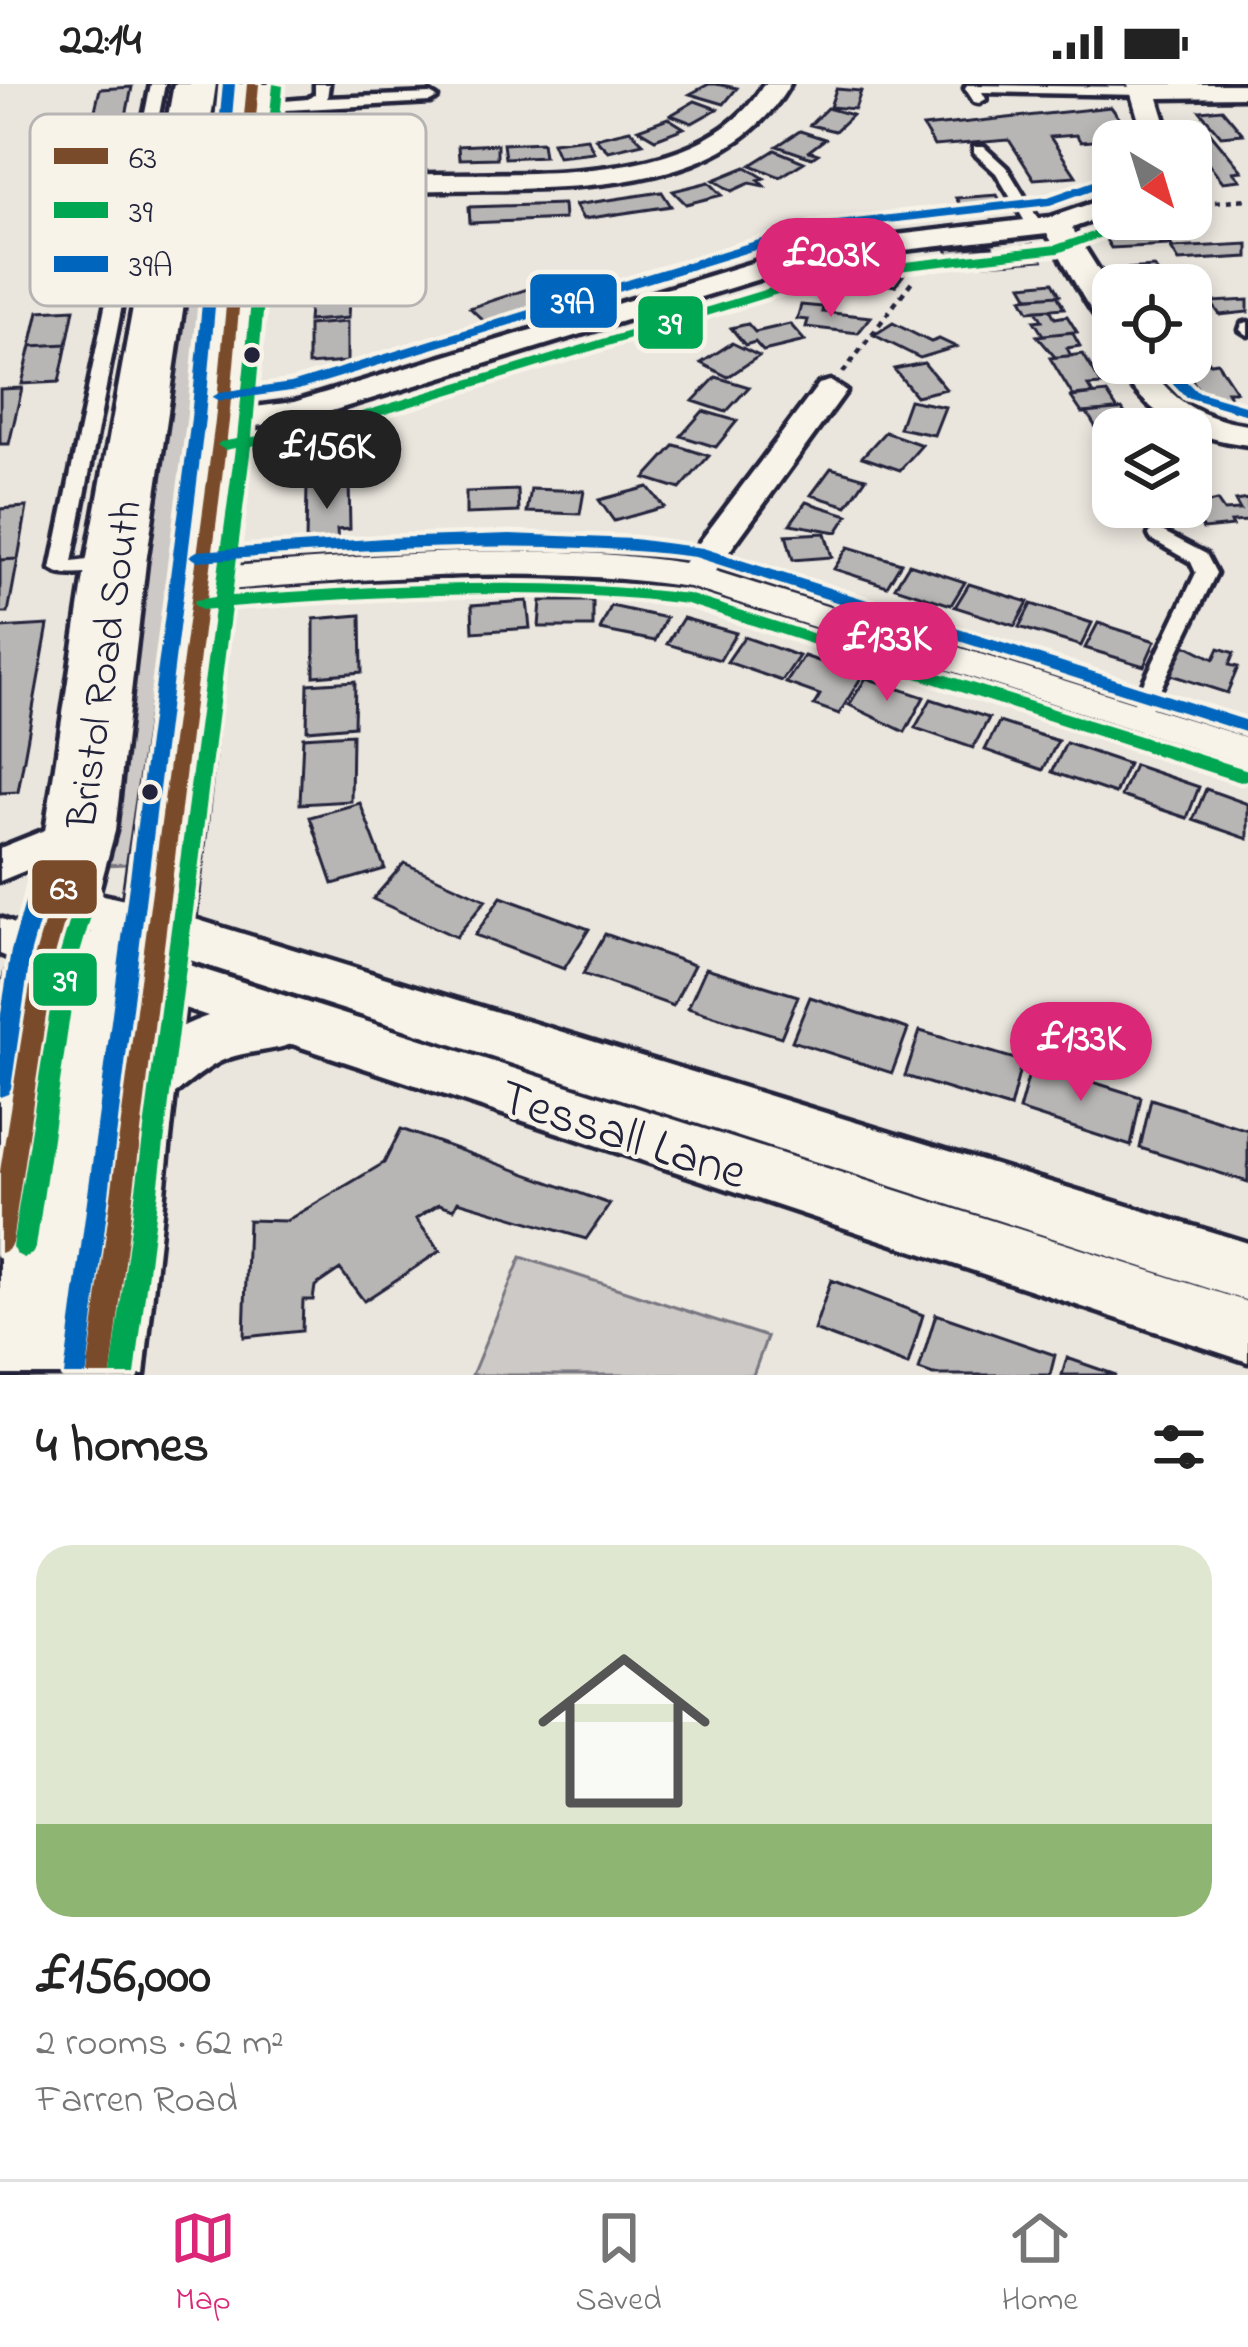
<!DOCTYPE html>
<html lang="en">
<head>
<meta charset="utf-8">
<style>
  :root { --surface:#fff; --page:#f6f6f6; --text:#222; --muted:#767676; --line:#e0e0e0; --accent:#db2777 }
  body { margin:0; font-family:"Indie Flower",sans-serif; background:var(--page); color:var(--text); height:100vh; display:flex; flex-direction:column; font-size:45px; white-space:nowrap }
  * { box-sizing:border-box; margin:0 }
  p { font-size:39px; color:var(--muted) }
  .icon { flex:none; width:66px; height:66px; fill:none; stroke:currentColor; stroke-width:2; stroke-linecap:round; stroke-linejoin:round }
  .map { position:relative; height:1291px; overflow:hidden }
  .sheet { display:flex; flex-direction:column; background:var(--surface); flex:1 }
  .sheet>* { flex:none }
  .needle { width:78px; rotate:142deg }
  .fabs { position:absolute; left:1092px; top:36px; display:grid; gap:24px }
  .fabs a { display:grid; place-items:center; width:120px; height:120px; border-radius:24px; background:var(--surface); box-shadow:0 6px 18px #0003; font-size:60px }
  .price { position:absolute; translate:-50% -102px; padding:0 27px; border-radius:42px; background:var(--accent); color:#fff; font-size:39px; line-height:78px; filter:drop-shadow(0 3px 6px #0008) }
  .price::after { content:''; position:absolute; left:50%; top:72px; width:36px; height:27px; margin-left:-18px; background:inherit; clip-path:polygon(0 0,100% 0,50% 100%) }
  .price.active { background:#222; color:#fff }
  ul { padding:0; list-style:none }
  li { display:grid; align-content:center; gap:24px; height:636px; padding:0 36px }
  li+li { border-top:3px solid var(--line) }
  li span { display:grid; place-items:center; height:372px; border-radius:36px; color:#555 }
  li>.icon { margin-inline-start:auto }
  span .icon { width:216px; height:216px; fill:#fffc; stroke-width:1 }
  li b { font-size:51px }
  h2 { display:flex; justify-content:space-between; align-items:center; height:144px; padding:0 36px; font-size:51px }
  .status { display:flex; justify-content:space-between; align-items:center; height:84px; padding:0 60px; background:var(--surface); direction:ltr }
  .status svg { height:33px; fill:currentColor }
  .menu { display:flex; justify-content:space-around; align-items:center; height:168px; border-top:3px solid var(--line); background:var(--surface); font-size:33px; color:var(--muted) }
  .menu a { display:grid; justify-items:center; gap:6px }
  .menu .active { color:var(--accent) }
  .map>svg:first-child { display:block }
  .green { fill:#cdc9c6; stroke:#787680; stroke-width:3 }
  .building { fill:#b8b6b5; stroke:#22223b; stroke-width:3 }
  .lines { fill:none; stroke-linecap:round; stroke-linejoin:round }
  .service-casing { stroke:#22223b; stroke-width:9 }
  .minor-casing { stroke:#22223b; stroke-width:9 }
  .tertiary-casing { stroke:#22223b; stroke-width:9 }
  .trunk-casing { stroke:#22223b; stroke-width:9 }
  .path { stroke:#22223b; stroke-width:4.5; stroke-dasharray:6 6; stroke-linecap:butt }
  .service { fill:#f7f3e8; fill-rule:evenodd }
  .minor { fill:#f7f3e8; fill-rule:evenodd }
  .tertiary { fill:#f7f3e8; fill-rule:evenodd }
  .trunk { fill:#f7f3e8; fill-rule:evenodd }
  .bus-1-casing { stroke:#f7f3e8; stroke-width:9 }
  .bus-2-casing { stroke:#f7f3e8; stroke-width:9 }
  .bus-3-casing { stroke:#f7f3e8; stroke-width:9 }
  .bus-1 { fill:#7a4b2a; fill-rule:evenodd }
  .bus-2 { fill:#00a651; fill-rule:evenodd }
  .bus-3 { fill:#0065bd; fill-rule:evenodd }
  .bus-dot { fill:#22223b; stroke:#f7f3e8; stroke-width:4.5 }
  .labels { text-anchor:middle; stroke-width:9; stroke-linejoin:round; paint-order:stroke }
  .street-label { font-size:42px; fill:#22223b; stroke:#f7f3e8 }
  .near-street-label { font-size:51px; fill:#22223b; stroke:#f7f3e8 }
  .key { fill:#f7f3e8; stroke:#b7b4b4; stroke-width:3 }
  .key-label { font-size:33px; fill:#22223b }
  .line-badge { stroke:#f7f3e8; stroke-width:4.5 }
  .badge-label { font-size:33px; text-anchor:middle; font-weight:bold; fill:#fff }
</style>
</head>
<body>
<div class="status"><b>22:14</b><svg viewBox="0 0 49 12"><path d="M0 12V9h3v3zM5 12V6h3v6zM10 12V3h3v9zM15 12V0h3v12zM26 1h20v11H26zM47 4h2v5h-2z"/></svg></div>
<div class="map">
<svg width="1248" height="1291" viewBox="0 0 1248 1291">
  <rect width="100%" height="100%" fill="#eae6de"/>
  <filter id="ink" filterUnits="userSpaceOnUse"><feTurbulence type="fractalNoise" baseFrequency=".00833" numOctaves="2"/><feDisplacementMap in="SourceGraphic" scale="24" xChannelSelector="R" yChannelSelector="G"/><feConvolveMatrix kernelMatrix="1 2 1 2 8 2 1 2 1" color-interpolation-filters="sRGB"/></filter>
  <g filter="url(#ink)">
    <path class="green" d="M205,0H241L149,766L128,780L103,781Z
      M521,1173L767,1253L753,1291H472Z"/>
    <path class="building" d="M709,0H716L737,4L724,20L690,10Z
      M132,3L125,37L92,39L100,5Z
      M836,5L861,7L855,25L830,23Z
      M695,17L717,25L692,39L671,31Z
      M1111,23L1136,57H1113L1109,63L1104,56L1081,58L1076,51L1050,53L1076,92L1034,95L1009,56L934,62L923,43Z
      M827,24L852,31L835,47L810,41Z
      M1222,25L1243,50L1221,52L1200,27Z
      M668,34L684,44L655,55L638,45Z
      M630,46L643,59L608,67L595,54Z
      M1208,46L1242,87L1233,88L1240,96L1223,98L1184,48Z
      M800,47L825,55L809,67L818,70L812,74L777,62Z
      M587,54L594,68L558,72L552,58Z
      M542,58L544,72L505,74L503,60Z
      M497,60V74L459,75L458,62Z
      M775,66L804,78L780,93L751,81Z
      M746,83L764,94L758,96L764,102L750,99L732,107L714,96Z
      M709,98L722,111L686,120L673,107Z
      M662,108L671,122L583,135L575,121Z
      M997,111L1004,124L964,127L956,114Z
      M563,120L564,135L470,139L469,123Z
      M1161,146L1171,161L1111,164L1102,149L1139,153L1135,147Z
      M1033,160L1042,176L1001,179L995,168Z
      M1248,160V173L1179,177L1171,164Z
      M992,162L1001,179L955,182L947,165Z
      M894,180L907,186L895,202L875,198L880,192L874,184Z
      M1154,183L1163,197H1157L1160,201L1131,198L1123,185Z
      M573,190L589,205L486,239L470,224Z
      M350,197L348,234L308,237L311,199Z
      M1053,198L1060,211L1029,213L1022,201Z
      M1057,211L1064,224L1029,227L1022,214Z
      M1248,216V228L1220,231L1211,218Z
      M801,221L823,223L822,228L871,233L858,249L806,243L808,236L797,235Z
      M74,225L67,260L31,262L39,227Z
      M1050,225L1055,234L1067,232L1077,248L1043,251L1034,237L1042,236L1036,226Z
      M347,238V278L308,281V241Z
      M893,239L931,258L939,255L956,263L920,274L874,251Z
      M748,240L755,248L790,240L805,257L763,267L755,258L745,261L731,244Z
      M1072,248L1080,262L1067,264L1071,272L1055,273L1037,252Z
      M732,259L759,272L728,293L701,279Z
      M67,260L59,298L22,300L31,262Z
      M1204,269L1210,279L1217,278L1236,307H1227L1231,314L1205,316L1183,281L1191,279V271Z
      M1083,270L1102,301L1088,302L1093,310L1073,312L1050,274Z
      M924,279L946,305L916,312L894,285Z
      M716,293L749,303L726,328L693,317Z
      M22,304L9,360H0V305Z
      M1107,309L1118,326L1082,329L1071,313Z
      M909,316L945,323L934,351L899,344Z
      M1122,325L1132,341L1113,345V353L1097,345L1087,329Z
      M703,327L737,337L716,363L681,352Z
      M885,348L922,361L900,386L862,373Z
      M359,353L360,395L317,398V356Z
      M675,361L709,372L680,405L645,394Z
      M831,384L866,394L847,422L811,411Z
      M349,396L350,445L337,446L338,460L306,462L307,399Z
      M648,403L664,423L614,437L599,416Z
      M531,405L584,407L580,430L527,428Z
      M518,406L519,428L466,430V408Z
      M1248,415V437L1231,438L1233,442L1203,445L1190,423L1217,417L1224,427L1240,426L1235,417Z
      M806,418L848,431L837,448L790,440Z
      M27,423L18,475L0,476V425Z
      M825,449L832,473L793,476L786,451Z
      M848,463L901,479L887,502L834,485Z
      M18,475L8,529H0V476Z
      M909,480L965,498L951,521L895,503Z
      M969,500L1028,518L1015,542L955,523Z
      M527,517L530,544L473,548L472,521Z
      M541,517H593V543H539Z
      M1031,520L1092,539L1081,562L1019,543Z
      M611,522L666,534L655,557L600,546Z
      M361,531L362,588L314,592V535Z
      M683,534L736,549L720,576L667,560Z
      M1098,539L1155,557L1144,582L1085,564Z
      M48,541L18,708L0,709V544Z
      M744,553L799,572L782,597L727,578Z
      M1182,559L1214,575L1219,564L1234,569L1229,581L1238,583L1227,609L1168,590Z
      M804,572L862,592L839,630L814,621L820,611L786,599Z
      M866,594L924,613L905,648L849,621Z
      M355,597L354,642L307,646L308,600Z
      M931,615L989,634L973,664L915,644Z
      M999,638L1058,657L1043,686L985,666Z
      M352,650L351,717L300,720L303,653Z
      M1066,659L1128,680L1115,710L1052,688Z
      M1134,681L1199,703L1187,734L1121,712Z
      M1206,705L1248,720V755L1193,736Z
      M360,719L385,785L333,800L310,733Z
      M404,779L486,816L456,853L373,815Z
      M501,813L589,845L564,885L475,851Z
      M605,850L694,881L673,922L583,890Z
      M706,884L798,912L781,953L688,924Z
      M810,913L908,945L892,989L792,957Z
      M920,947L1022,977L1010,1024L905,992Z
      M1032,979L1141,1013L1131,1062L1019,1026Z
      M1151,1015L1248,1046V1098L1140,1064Z
      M401,1045L610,1120L586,1155L458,1117L454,1125L439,1120L416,1135L440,1167L364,1217L340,1185L315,1202L313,1216H303L302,1247L244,1253L248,1136L286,1137L384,1079Z
      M831,1196L923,1231L908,1281L814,1246Z
      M936,1230L1055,1271L1050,1291H933L919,1286Z
      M1067,1274L1116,1291H1062Z"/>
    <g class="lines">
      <g class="service-casing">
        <path id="service" d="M151,0H165L72,478L111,473L121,479C106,489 66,496 51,485Z
          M315,0H329L327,14L430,10L437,14L430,18L250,28L243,24L250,20L308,15L315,10Z
          M967,1L1143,3L1150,7L1143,11L982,8L986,15L979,19L974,18L965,4Z
          M974,63H984L1007,84L1043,143L1040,146H1030L996,89L974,69Z
          M1248,238V251L1240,246L1242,240Z
          M1158,445L1206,470L1216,489L1147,633L1137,640L1127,633L1196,489L1191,478L1151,455L1149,451L1151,447Z"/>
      </g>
      <g class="minor-casing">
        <path id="minor" d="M764,0H790C725,114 561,103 447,106C380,107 312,109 245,110L231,102L245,94C310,92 375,91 440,90C539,88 706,100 764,0Z
          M1128,0H1248V13L1158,14L1171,57H1145Z
          M1113,112V129L1072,144L1113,209V248C1095,244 1062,171 1047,150L824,175L309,334L222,347L206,337L222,327L294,318L811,161L1051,133Z
          M1116,279H1148C1171,318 1204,335 1248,341V361C1188,353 1148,334 1116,279Z
          M830,297L846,307L715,487L1248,654V682L689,503C526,478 363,496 199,508L181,496L199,484C361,474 523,455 684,479L819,300Z
          M80,732L95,736L101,747L95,758L0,797V764Z
          M0,834L61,859L67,871L61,883L45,888L0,870Z"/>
      </g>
      <g class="tertiary-casing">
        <path id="tertiary" d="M60,801L159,824L1248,1159V1217L159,866L41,835L34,821L41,807Z
          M129,862L1248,1218V1278L292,960C269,968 240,967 219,978C183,997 156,1039 113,1023L104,1006C120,973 173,944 208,932L110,899L102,884L110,869Z"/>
      </g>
      <g class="trunk-casing">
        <path id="trunk" d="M174,0H216L146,479L115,747L87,851L122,831L195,337L232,0H274L249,337L144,1291H0V916L45,747L86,479Z"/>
      </g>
      <path class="path" d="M914,1L929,0
        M1191,120L1248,115
        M843,289L915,193"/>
      <use href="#service" class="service"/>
      <use href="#minor" class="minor"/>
      <use href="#tertiary" class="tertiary"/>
      <use href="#trunk" class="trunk"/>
      <g class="bus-1-casing">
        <path id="bus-1" d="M247,0H259L229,337L111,1291H87L215,337Z
          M65,793L72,796L75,801L55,871L12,1159L8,1166L0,1169V1087L35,871L55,801L58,796Z"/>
      </g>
      <g class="bus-2-casing">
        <path id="bus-2" d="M273,0L283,2L252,353L303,346L826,187L1056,161L1116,140L1128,143L1058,169L827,195L310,353L251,362L232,512C385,501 535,492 688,510L1248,686V695L1241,698L1234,696L687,520C534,502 384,512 231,523L135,1291H111L214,525L201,526L193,520L195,516L215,513L235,364L225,366L217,361L220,358L237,355Z
          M88,800L95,803L98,808L78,876L36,1163L32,1170L24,1174L16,1170L12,1163L58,876L78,808L81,803Z"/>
      </g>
      <g class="bus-3-casing">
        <path id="bus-3" d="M223,0H235L205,334L87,1288L86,1291H64L191,334Z
          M1105,93L1111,97L1109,100L1050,121L817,147L298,306L219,317L212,313L219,309L291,299L811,140L1048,113Z
          M1153,279H1168L1196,307L1248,322V331L1186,313Z
          M510,450L634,455L703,464L1248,637V649L695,473C529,453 364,466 197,477L189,472L197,467L385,454Z
          M42,787L49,789L52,794L31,867L11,1004L8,1010L0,1013V936L11,867L32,794L35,789Z"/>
      </g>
      <use href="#bus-1" class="bus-1"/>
      <use href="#bus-2" class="bus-2"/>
      <use href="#bus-3" class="bus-3"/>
    </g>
  </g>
  <g class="bus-dot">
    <circle cx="252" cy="271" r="10"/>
    <circle cx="150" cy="708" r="10"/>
  </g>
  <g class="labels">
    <g class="street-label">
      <text transform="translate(102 580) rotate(-82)" y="15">Bristol Road South</text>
    </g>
    <g class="near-street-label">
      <text transform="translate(624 1048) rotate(18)" y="18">Tessall Lane</text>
    </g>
  </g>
  <rect x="30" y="30" width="396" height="192" rx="18" class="key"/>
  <rect x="54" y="64" width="54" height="16" fill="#7a4b2a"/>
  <rect x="54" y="118" width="54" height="16" fill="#00a651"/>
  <rect x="54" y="172" width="54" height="16" fill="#0065bd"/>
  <g class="key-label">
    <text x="129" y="84">63</text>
    <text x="129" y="138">39</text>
    <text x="129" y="192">39A</text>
  </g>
  <g class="line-badge">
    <rect x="528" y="188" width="91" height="58" rx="12" fill="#0065bd"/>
    <rect x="636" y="210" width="69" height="57" rx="12" fill="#00a651"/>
    <rect x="30" y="774" width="69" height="58" rx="12" fill="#7a4b2a"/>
    <rect x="31" y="867" width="68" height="57" rx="12" fill="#00a651"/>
  </g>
  <g class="badge-label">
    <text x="573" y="229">39A</text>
    <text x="670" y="250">39</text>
    <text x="64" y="815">63</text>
    <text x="65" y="907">39</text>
  </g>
</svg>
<div class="fabs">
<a><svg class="needle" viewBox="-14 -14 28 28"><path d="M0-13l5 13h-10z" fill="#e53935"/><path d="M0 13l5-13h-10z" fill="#767676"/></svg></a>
<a><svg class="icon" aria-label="locate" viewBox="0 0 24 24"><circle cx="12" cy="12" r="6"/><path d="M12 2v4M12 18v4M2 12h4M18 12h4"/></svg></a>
<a><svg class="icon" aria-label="layers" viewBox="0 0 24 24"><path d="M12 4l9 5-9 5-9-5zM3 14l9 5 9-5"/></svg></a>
</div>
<b class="price" style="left:831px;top:236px">£203K</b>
<b class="price active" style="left:327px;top:428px">£156K</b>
<b class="price" style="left:887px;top:620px">£133K</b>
<b class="price" style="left:1081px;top:1020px">£133K</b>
</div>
<section class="sheet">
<h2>4 homes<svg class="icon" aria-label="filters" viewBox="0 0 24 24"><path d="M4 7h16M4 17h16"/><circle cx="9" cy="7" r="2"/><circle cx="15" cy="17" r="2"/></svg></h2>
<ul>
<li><span style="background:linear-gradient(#dfe7d0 75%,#8fb573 0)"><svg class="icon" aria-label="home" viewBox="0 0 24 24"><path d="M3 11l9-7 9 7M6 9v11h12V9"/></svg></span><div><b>£156,000</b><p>2 rooms · 62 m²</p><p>Farren Road</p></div></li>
</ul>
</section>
<nav class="menu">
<a class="active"><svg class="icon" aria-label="map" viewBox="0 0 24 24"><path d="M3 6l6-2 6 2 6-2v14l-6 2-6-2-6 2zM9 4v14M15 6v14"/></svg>Map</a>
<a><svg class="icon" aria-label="saved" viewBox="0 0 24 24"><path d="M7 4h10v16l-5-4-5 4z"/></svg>Saved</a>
<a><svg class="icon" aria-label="home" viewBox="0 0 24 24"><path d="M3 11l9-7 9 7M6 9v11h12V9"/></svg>Home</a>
</nav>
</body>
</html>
